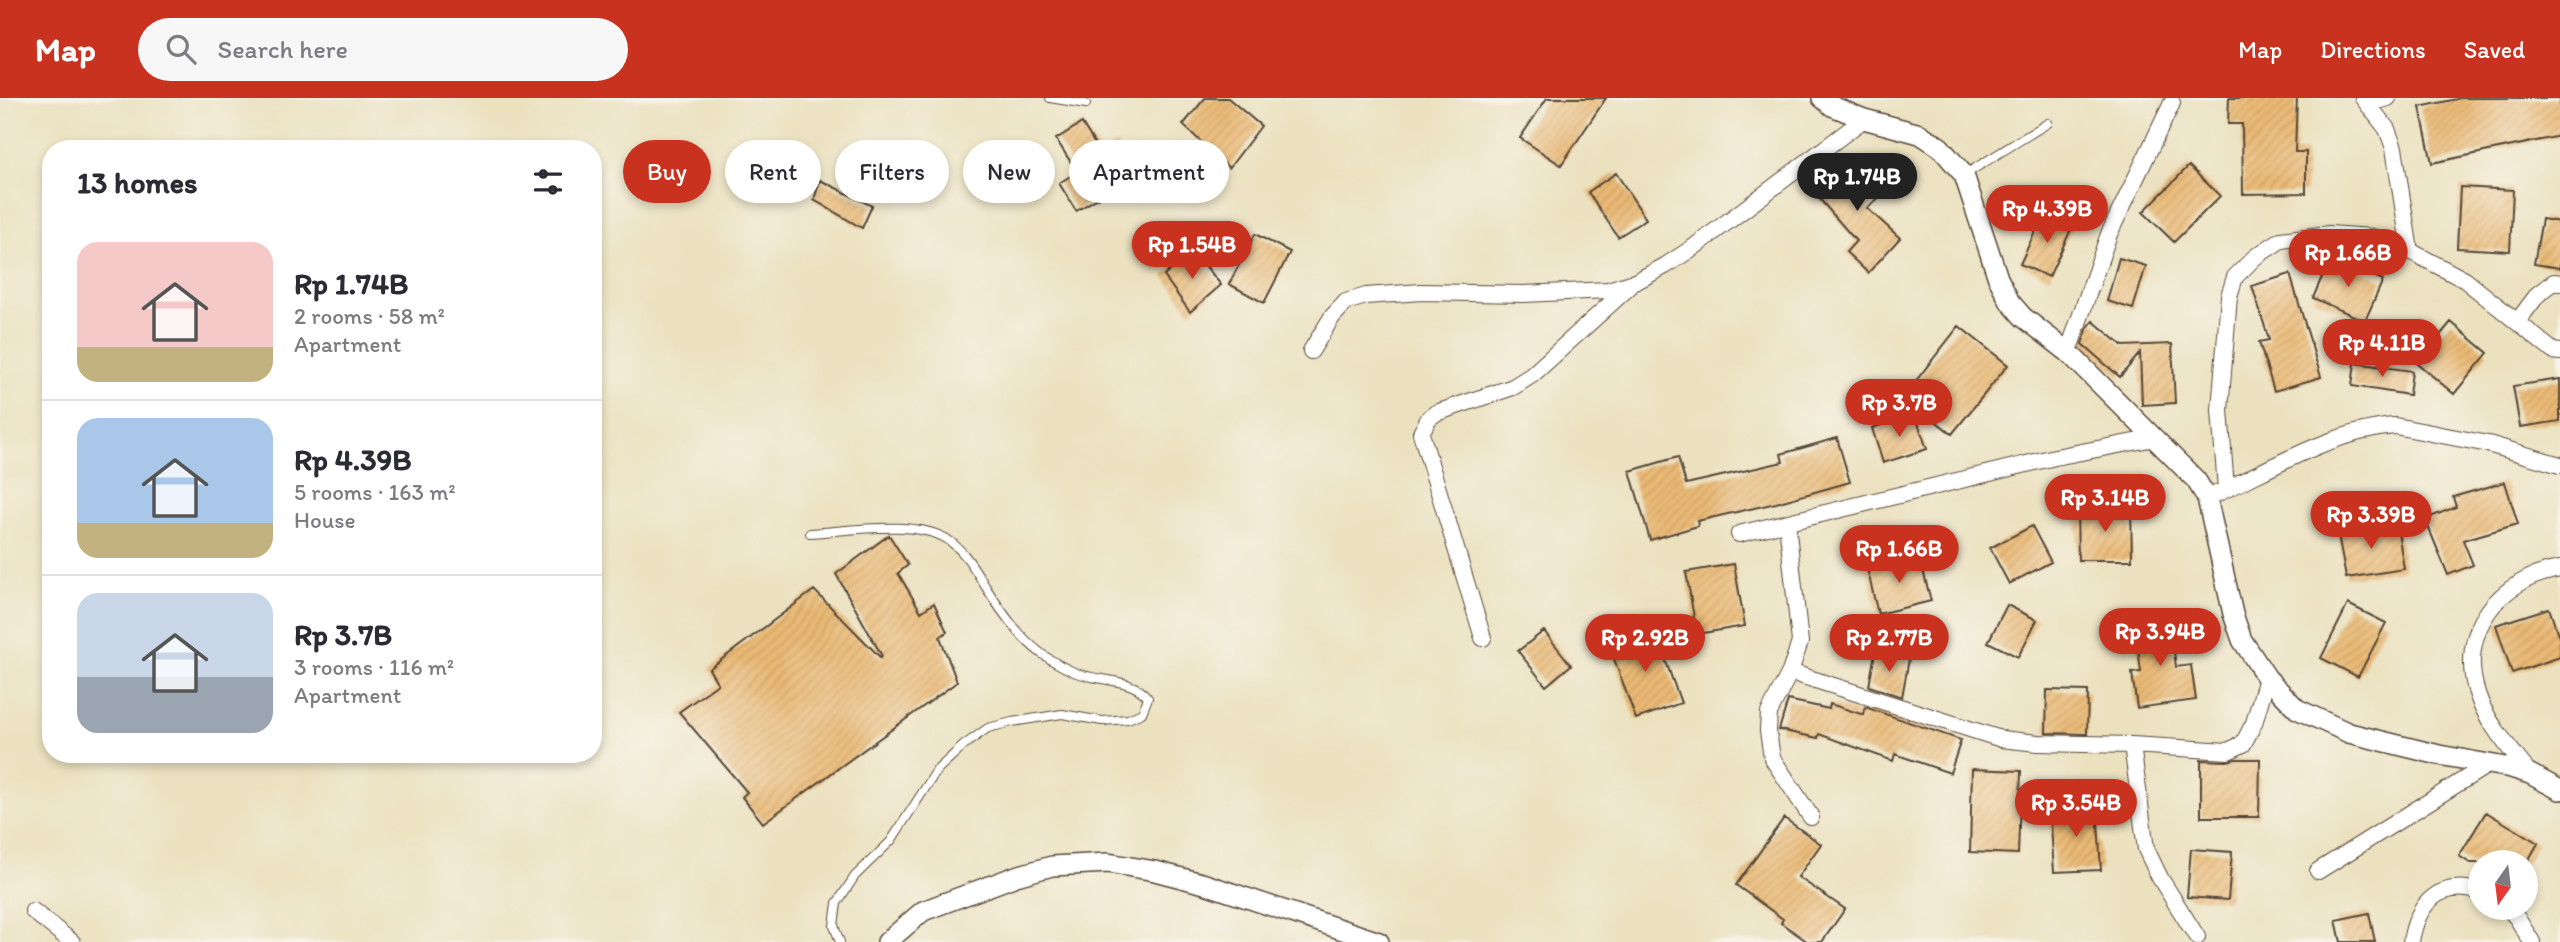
<!DOCTYPE html>
<html lang="en">
<head>
<meta charset="utf-8">
<style>
  :root { --surface:#fff; --page:#f7f7f7; --text:#2b2b33; --muted:#7c7c81; --line:#e1e1e2; --accent:#c8321e }
  body { margin:0; font-family:Itim,sans-serif; background:var(--page); color:var(--text); height:100vh; display:flex; flex-direction:column; font-size:26px; white-space:nowrap }
  * { box-sizing:border-box; margin:0 }
  p { font-size:23px; color:var(--muted) }
  .icon { flex:none; width:38px; height:38px; fill:none; stroke:currentColor; stroke-width:2; stroke-linecap:round; stroke-linejoin:round }
  .map { position:relative; flex:1; overflow:hidden }
  .details { position:absolute; left:42px; top:42px; width:560px; height:623px; display:flex; flex-direction:column; background:var(--surface); border-radius:28px; box-shadow:0 4px 10px #0003 }
  .details>* { flex:none }
  .top-card { position:absolute; left:623px; top:42px; width:665px; height:63px; display:flex; gap:14px }
  .needle { width:46px; rotate:194deg }
  .controls { position:absolute; left:2468px; top:752px; display:grid; gap:14px }
  .controls a { display:grid; place-items:center; width:70px; height:70px; border-radius:50%; background:var(--surface); box-shadow:0 4px 10px #0003; font-size:35px }
  .price { position:absolute; translate:-50% -60px; padding:0 16px; border-radius:24px; background:var(--accent); color:#fff; font-size:23px; line-height:46px; filter:drop-shadow(0 2px 4px #0008) }
  .price::after { content:''; position:absolute; left:50%; top:42px; width:21px; height:16px; margin-left:-10px; background:inherit; clip-path:polygon(0 0,100% 0,50% 100%) }
  .price.on { background:#222; color:#fff }
  ul { padding:0; list-style:none }
  li { display:flex; align-items:center; gap:21px; height:175px; padding:0 35px }
  li+li { border-top:2px solid var(--line) }
  li span { display:grid; place-items:center; flex:none; width:196px; height:140px; border-radius:21px; color:#555 }
  li>.icon { margin-inline-start:auto }
  span .icon { width:84px; height:84px; fill:#fffc; stroke-width:1 }
  li b { font-size:30px }
  h2 { display:flex; justify-content:space-between; align-items:center; height:84px; padding:0 35px; font-size:30px }
  .pill { padding:0 24px; border-radius:32px; background:var(--surface); box-shadow:0 4px 10px #0003; font-size:24px; line-height:63px }
  .pill.on { background:var(--accent); color:#fff }
  header { display:flex; align-items:center; gap:42px; box-sizing:border-box; height:98px; padding:0 35px; background:var(--accent); color:#fff }
  header strong { font-size:33px }
  nav { display:flex; gap:38px; margin-inline-start:auto; font-size:24px }
  .search { width:490px; height:63px; background:var(--page); display:flex; align-items:center; gap:18px; box-sizing:border-box; padding:0 24px; border-radius:38px; color:var(--muted); font-size:26px }
  .map>svg:first-child { display:block }
  .building { fill:url(#building-hatch) }
  .lines { fill:none; stroke-linecap:round; stroke-linejoin:round }
  .service-casing { stroke:#554536; stroke-width:10 }
  .minor-casing { stroke:#554536; stroke-width:18 }
  .tertiary-casing { stroke:#554536; stroke-width:22 }
  .service { stroke:#fff; stroke-width:8 }
  .minor { stroke:#fff; stroke-width:16 }
  .tertiary { stroke:#fff; stroke-width:19 }
</style>
</head>
<body>
<header>
<strong>Map</strong>
<div class="search"><svg class="icon" aria-label="search" viewBox="0 0 24 24"><circle cx="10" cy="10" r="6"/><path d="M15 15l6 6"/></svg>Search here</div>
<nav><a>Map</a><a>Directions</a><a>Saved</a></nav>
</header>
<div class="map">
<svg width="2560" height="844" viewBox="0 0 2560 844">
  <defs>
    <pattern id="building-hatch" width="6" height="6" patternUnits="userSpaceOnUse" patternTransform="scale(1.75)"><rect width="6" height="6" fill="#eab974"/><path d="M-1 1l2-2M0 6l6-6M5 7l2-2" fill="none" stroke="#ca9f64"/></pattern>
  </defs>
  <rect width="100%" height="100%" fill="#f7f3e8"/>
  <filter id="ink" filterUnits="userSpaceOnUse"><feTurbulence type="fractalNoise" baseFrequency=".0143" numOctaves="2"/><feDisplacementMap in="SourceGraphic" scale="14" xChannelSelector="R" yChannelSelector="G"/><feConvolveMatrix kernelMatrix="1 2 1 2 8 2 1 2 1" color-interpolation-filters="sRGB"/></filter>
  <filter id="wash" filterUnits="userSpaceOnUse"><feTurbulence type="fractalNoise" baseFrequency=".00686" numOctaves="4" result="noise"/><feDisplacementMap in="SourceGraphic" scale="28" xChannelSelector="R" yChannelSelector="G"/><feGaussianBlur stdDeviation="1.57" result="paint"/><feColorMatrix in="noise" values="0 0 0 0 0 0 0 0 0 0 0 0 0 0 0 0 0 1.4 0 .05"/><feComposite in="paint" operator="in"/></filter>
  <g filter="url(#wash)">
    <rect width="100%" height="100%" fill="#ebe1bf"/>
    <g id="blocks">
      <path class="building" d="M1205,0H1228L1261,28L1229,70L1183,27Z
        M1547,0H1606L1561,67L1520,40Z
        M2229,0H2297L2295,54H2306V95L2243,96L2242,26H2228Z
        M2461,0H2560V38L2432,65L2420,9Z
        M1082,25L1101,56L1116,46L1135,77L1076,113L1059,85L1077,74L1056,41Z
        M1849,60L1881,98L1867,110L1900,140L1868,175L1846,154L1856,143L1811,91Z
        M2189,68L2220,98L2174,144L2143,114Z
        M1616,75L1646,121L1618,139L1588,94Z
        M820,82L872,108L862,130L814,102Z
        M2460,89L2513,92L2510,153L2457,150Z
        M2044,115L2073,127L2049,179L2020,166Z
        M2542,121L2560,124V170L2534,166Z
        M1255,136L1290,154L1264,205L1229,186Z
        M1192,151L1221,187L1190,214L1164,178Z
        M2119,160L2146,168L2133,211L2107,203Z
        M2330,160L2383,182L2365,223L2313,200Z
        M2290,176L2321,279L2274,293L2259,244L2269,242L2252,188Z
        M2093,223L2123,248L2172,246L2175,305L2142,307L2140,255L2120,279L2082,246L2088,229Z
        M2451,224L2488,255L2454,296L2417,265Z
        M1959,228L2008,267L1952,336L1904,298Z
        M2355,265L2412,273L2409,297L2352,288Z
        M2560,281V323L2520,329L2513,288Z
        M1915,316L1927,351L1883,365L1872,330Z
        M1837,340L1850,384L1776,405L1697,423L1698,428L1650,442L1630,373L1678,359L1686,386L1783,364L1781,356Z
        M2505,384L2518,426L2463,442L2473,467L2448,477L2425,421L2456,409L2453,399Z
        M2131,409L2132,462H2078L2077,410Z
        M2397,427L2404,471L2346,480L2338,436Z
        M2032,428L2051,464L2009,486L1990,450Z
        M889,437L908,467L898,475L921,514L934,505L947,534L940,539L957,584L763,725L742,699L747,694L679,614L718,586L709,571L814,492L881,560L882,558L836,476Z
        M1919,457L1931,503L1878,516L1867,470Z
        M1734,466L1745,528L1697,536L1686,474Z
        M2348,506L2386,525L2358,579L2321,560Z
        M2007,507L2037,522L2018,559L1988,544Z
        M2549,510L2560,542V559L2512,575L2496,527Z
        M2170,522L2176,569L2191,567L2196,602L2137,610L2132,575L2141,574L2135,526Z
        M1654,531L1681,605L1636,621L1609,547Z
        M1544,533L1571,567L1546,588L1518,553Z
        M1875,555L1909,561L1902,599L1869,588Z
        M2047,592L2088,593L2087,636L2046,635Z
        M1788,602L1829,611L1830,606L1864,617L1865,609L1961,642L1950,675L1895,656L1893,663L1819,636L1818,640L1779,632Z
        M2236,661H2260L2259,719H2201V662L2227,663Z
        M1972,671L2021,673L2018,756L1970,754Z
        M2097,708L2101,772L2054,774L2050,711Z
        M2486,714L2538,745L2527,765H2470L2459,758Z
        M1784,720L1821,746L1798,779L1845,811L1822,844H1808L1781,825L1783,821L1736,787Z
        M2191,751L2232,754L2228,802L2187,799Z
        M2369,815L2375,844H2341L2336,822Z"/>
    </g>
  </g>
  <g filter="url(#ink)">
    <use href="#blocks" fill-opacity="0" stroke="#554536" stroke-width="2"/>
    <g class="lines">
      <g class="service-casing">
        <path id="service" d="M1050,0L1086,6
          M1964,77L2048,25
          M810,435C848,433 920,420 951,444C967,456 977,475 987,491C1002,514 1019,539 1042,556C1052,563 1063,569 1074,574C1097,584 1132,579 1148,600L1142,615L1128,621L1102,623L1062,616L1012,624L988,630L964,647L937,672L891,743L855,778L837,805L834,828L840,844"/>
      </g>
      <g class="minor-casing">
        <path id="minor" d="M2363,0L2387,31L2394,50L2410,153
          M2368,6L2388,0
          M2517,224L2538,196L2554,184L2560,185
          M1311,253L1332,219L1346,204L1366,198L1421,194L1524,196L1608,192L1635,184L1665,168L1694,149L1864,21
          M2068,254L2109,136L2172,5
          M2226,391L2220,312L2229,198L2235,179L2255,159L2281,142L2329,136L2372,139L2410,153L2465,182L2553,253L2560,254
          M2216,396C2273,370 2332,333 2395,328L2488,346L2560,367
          M1787,425L1800,544L1790,574L1769,615L1768,633L1772,660L1811,719
          M1739,436L2055,359L2155,340
          M1483,540L1421,335L1429,320L1436,315L1513,289L1532,277L1630,188
          M1790,574L2001,641L2038,645L2132,647L2228,653L2243,646L2254,625L2267,580
          M2132,647L2146,751L2160,780L2197,839
          M2530,676C2511,652 2486,624 2477,595C2457,533 2499,481 2560,471
          M2318,773L2489,666
          M2508,810L2517,820L2532,844
          M33,813L72,844
          M2411,844C2417,806 2439,781 2480,794"/>
      </g>
      <g class="tertiary-casing">
        <path id="tertiary" d="M1822,0L1832,8L1864,21L1920,36L1940,49L1964,77L1998,180L2010,204L2023,219L2068,254L2196,382L2207,400L2233,516L2242,542L2267,580L2297,611L2349,635L2439,657L2511,670L2530,676L2560,692
          M887,844L923,813L1016,778L1052,768L1108,765L1155,773L1205,786L1379,844"/>
      </g>
      <use href="#service" class="service"/>
      <use href="#minor" class="minor"/>
      <use href="#tertiary" class="tertiary"/>
    </g>
  </g>
</svg>
<div class="controls">
<a><svg class="needle" viewBox="-14 -14 28 28"><path d="M0-13l5 13h-10z" fill="#e53935"/><path d="M0 13l5-13h-10z" fill="#7c7c81"/></svg></a>
</div>
<b class="price on" style="left:1857px;top:115px">Rp 1.74B</b>
<b class="price" style="left:2047px;top:147px">Rp 4.39B</b>
<b class="price" style="left:1192px;top:183px">Rp 1.54B</b>
<b class="price" style="left:2348px;top:191px">Rp 1.66B</b>
<b class="price" style="left:2382px;top:281px">Rp 4.11B</b>
<b class="price" style="left:1899px;top:341px">Rp 3.7B</b>
<b class="price" style="left:2105px;top:436px">Rp 3.14B</b>
<b class="price" style="left:2371px;top:453px">Rp 3.39B</b>
<b class="price" style="left:1899px;top:487px">Rp 1.66B</b>
<b class="price" style="left:2160px;top:570px">Rp 3.94B</b>
<b class="price" style="left:1645px;top:576px">Rp 2.92B</b>
<b class="price" style="left:1889px;top:576px">Rp 2.77B</b>
<b class="price" style="left:2076px;top:741px">Rp 3.54B</b>
<div class="top-card">
<a class="pill on">Buy</a>
<a class="pill">Rent</a>
<a class="pill">Filters</a>
<a class="pill">New</a>
<a class="pill">Apartment</a>
</div>
<section class="details">
<h2>13 homes<svg class="icon" aria-label="filters" viewBox="0 0 24 24"><path d="M4 7h16M4 17h16"/><circle cx="9" cy="7" r="2"/><circle cx="15" cy="17" r="2"/></svg></h2>
<ul>
<li><span style="background:linear-gradient(#f6c9c9 75%,#c2b280 0)"><svg class="icon" aria-label="home" viewBox="0 0 24 24"><path d="M3 11l9-7 9 7M6 9v11h12V9"/></svg></span><div><b>Rp 1.74B</b><p>2 rooms · 58 m²</p><p>Apartment</p></div></li>
<li><span style="background:linear-gradient(#a9c7e8 75%,#c2b280 0)"><svg class="icon" aria-label="home" viewBox="0 0 24 24"><path d="M3 11l9-7 9 7M6 9v11h12V9"/></svg></span><div><b>Rp 4.39B</b><p>5 rooms · 163 m²</p><p>House</p></div></li>
<li><span style="background:linear-gradient(#c9d6e8 60%,#9aa5b1 0)"><svg class="icon" aria-label="home" viewBox="0 0 24 24"><path d="M3 11l9-7 9 7M6 9v11h12V9"/></svg></span><div><b>Rp 3.7B</b><p>3 rooms · 116 m²</p><p>Apartment</p></div></li>
</ul>
</section>
</div>
</body>
</html>
